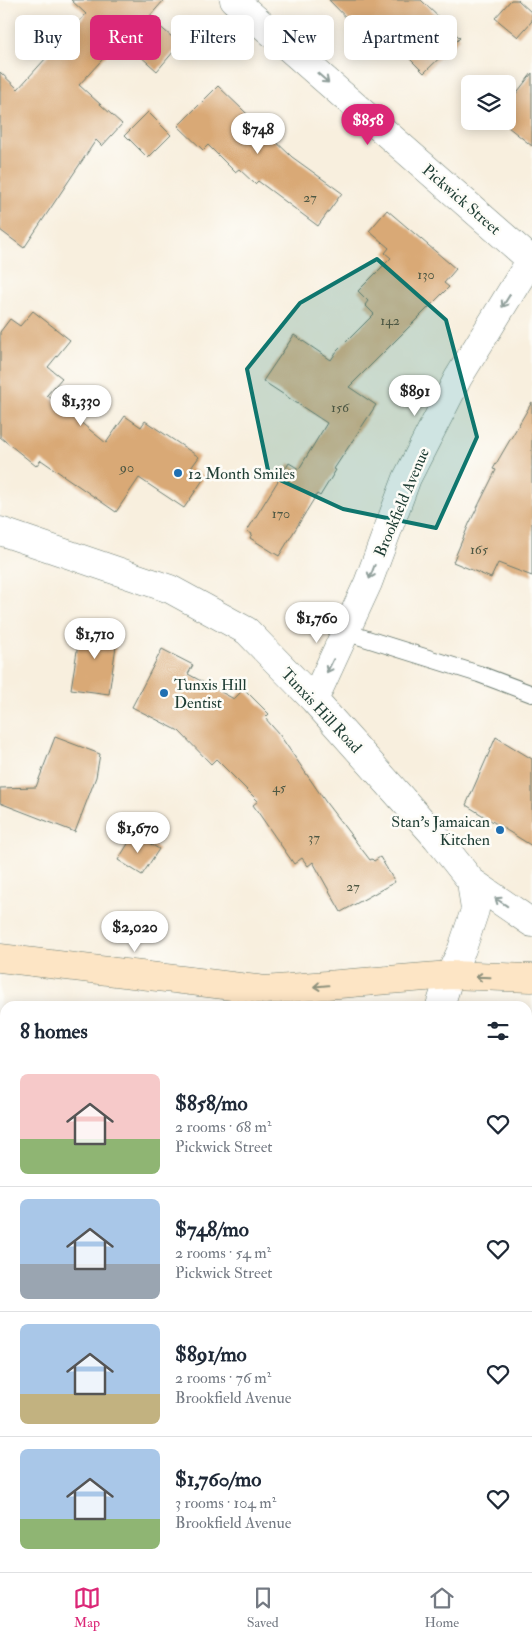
<!DOCTYPE html>
<html lang="en">
<head>
<meta charset="utf-8">
<style>
  :root { --surface:#fff; --page:#f6f6f7; --text:#1f2937; --muted:#747a83; --line:#e0e1e3; --accent:#db2777 }
  body { margin:0; font-family:"IM FELL Double Pica",serif; background:var(--page); color:var(--text); height:100vh; display:flex; flex-direction:column; font-size:19px; white-space:nowrap }
  * { box-sizing:border-box; margin:0 }
  p { font-size:16px; color:var(--muted) }
  .icon { flex:none; width:28px; height:28px; fill:none; stroke:currentColor; stroke-width:2; stroke-linecap:round; stroke-linejoin:round }
  .map { position:relative; flex:1; overflow:hidden }
  .drawer { position:absolute; left:0px; top:1001px; width:532px; height:571px; display:flex; flex-direction:column; background:var(--surface); border-radius:15px 15px 0 0; box-shadow:0 2px 12px #0003 }
  .drawer>* { flex:none }
  .hud { position:absolute; left:15px; top:15px; width:502px; height:45px; display:flex; gap:10px }
  .buttons { position:absolute; left:461px; top:75px; display:grid; gap:10px }
  .buttons a { display:grid; place-items:center; width:55px; height:55px; border-radius:8px; background:var(--surface); box-shadow:0 2px 12px #0003; font-size:25px }
  .price { position:absolute; translate:-50% -42px; padding:0 11px; border-radius:18px; background:#fff; color:#222; font-size:16px; line-height:32px; filter:drop-shadow(0 1px 2px #0008) }
  .price::after { content:''; position:absolute; left:50%; top:30px; width:15px; height:11px; margin-left:-8px; background:inherit; clip-path:polygon(0 0,100% 0,50% 100%) }
  .price.current { background:var(--accent); color:#fff }
  ul { padding:0; list-style:none }
  li { display:flex; align-items:center; gap:15px; height:125px; padding:0 20px }
  li+li { border-top:1px solid var(--line) }
  li span { display:grid; place-items:center; flex:none; width:140px; height:100px; border-radius:8px; color:#555 }
  li>.icon { margin-inline-start:auto }
  span .icon { width:60px; height:60px; fill:#fffc; stroke-width:1 }
  li b { font-size:21px }
  h2 { display:flex; justify-content:space-between; align-items:center; height:60px; padding:0 20px; font-size:21px }
  .chip { padding:0 18px; border-radius:8px; background:var(--surface); box-shadow:0 2px 12px #0003; font-size:18px; line-height:45px }
  .chip.current { background:var(--accent); color:#fff }
  .tab-bar { display:flex; justify-content:space-around; align-items:center; height:70px; border-top:1px solid var(--line); background:var(--surface); font-size:14px; color:var(--muted) }
  .tab-bar a { display:grid; justify-items:center; gap:2px }
  .tab-bar .current { color:var(--accent) }
  .map>svg:first-child { display:block }
  .building { fill:#d9a976 }
  .lines { fill:none; stroke-linecap:round; stroke-linejoin:round }
  .service-casing { stroke:#6b7b70; stroke-width:18 }
  .minor-casing { stroke:#6b7b70; stroke-width:29 }
  .secondary-casing { stroke:#6b7b70; stroke-width:29 }
  .primary-casing { stroke:#6b7b70; stroke-width:29 }
  .service { stroke:#fff; stroke-width:16 }
  .minor { stroke:#fff; stroke-width:28 }
  .secondary { stroke:#fde5c5; stroke-width:28 }
  .primary { stroke:#fbbe6e; stroke-width:28 }
  .oneway { stroke:#8f9e9a }
  .oneway2 { stroke:#8e917c }
  .marked { fill:#0f766e; fill-opacity:0.2; stroke:#0f766e; stroke-width:4; stroke-linejoin:round }
  .poi-dot { fill:#1f6fb2; stroke:#fdfcf7; stroke-width:2 }
  .labels { text-anchor:middle; stroke-width:5; stroke-linejoin:round; paint-order:stroke }
  .number-label { font-size:14px; fill:#4e5844 }
  .street-label { font-size:16px; fill:#1f3d34; stroke:#fdfcf7 }
  .poi-label { font-size:16px; fill:#1f3d34; stroke:#fdfcf7; text-anchor:start }
</style>
</head>
<body>
<div class="map">
<svg width="532" height="1572" viewBox="0 0 532 1572">
  <rect width="100%" height="100%" fill="#fdfcf7"/>
  <filter id="ink" filterUnits="userSpaceOnUse"><feTurbulence type="fractalNoise" baseFrequency=".02" numOctaves="2"/><feDisplacementMap in="SourceGraphic" scale="10" xChannelSelector="R" yChannelSelector="G"/><feConvolveMatrix kernelMatrix="1 2 1 2 8 2 1 2 1" color-interpolation-filters="sRGB"/></filter>
  <filter id="wash" filterUnits="userSpaceOnUse"><feTurbulence type="fractalNoise" baseFrequency=".0096" numOctaves="4" result="noise"/><feDisplacementMap in="SourceGraphic" scale="20" xChannelSelector="R" yChannelSelector="G"/><feGaussianBlur stdDeviation="1.12" result="paint"/><feColorMatrix in="noise" values="0 0 0 0 0 0 0 0 0 0 0 0 0 0 0 0 0 1.4 0 .05"/><feComposite in="paint" operator="in"/></filter>
  <g filter="url(#wash)">
    <rect width="100%" height="100%" fill="#f8efde"/>
    <g id="blocks">
      <path class="building" d="M71,0H164L149,17L180,44L157,71L121,39L79,85L122,124L102,146L96,140L24,248L0,230V72L18,89L86,14Z
        M329,0H421L460,38L424,73L406,55L425,35H363Z
        M511,0H518L532,13V21L518,37L495,18Z
        M532,73V146L508,127V104Z
        M218,86L292,157L342,193L318,226L258,181L255,184L239,169L235,172L208,145L203,150L178,126Z
        M148,112L171,135L148,158L125,135Z
        M387,210L456,269L444,283L449,287L349,387L376,405L334,469L336,470L320,496L317,494L279,556L250,538L252,534L247,531L289,463L299,469L327,423L263,381L294,335L331,360L337,351L374,314L365,305L368,301L358,291L391,258L385,253L389,248L369,231Z
        M33,311L70,340L48,367L62,378L47,395L106,443L125,416L141,427L145,421L199,457L191,468L205,477L184,508L139,478L116,512L41,460L36,466L0,437V332L10,319L20,326Z
        M532,402V576L498,563L491,578L453,562L469,524L496,470L493,469Z
        M81,625L118,632L109,694L71,689Z
        M162,649L193,665L188,674L234,699L244,689L269,714L265,718L279,734L327,804L370,860L372,859L374,861L380,857L395,882L341,912L313,862L308,866L302,858L294,864L253,805L258,801L216,759L211,764L179,731L132,707Z
        M55,737L100,754L96,777L75,832L0,803V788L36,787Z
        M496,737L532,759V846L466,805Z
        M134,834L159,849L142,875L118,860Z"/>
    </g>
  </g>
  <g filter="url(#ink)">
    <use href="#blocks" fill-opacity="0" stroke="#6b7b70" stroke-width="1"/>
    <g class="lines">
      <g class="service-casing">
        <path id="service" d="M345,632L479,674L532,694
          M528,1177L532,1185"/>
      </g>
      <g class="minor-casing">
        <path id="minor" d="M234,0L531,260
          M0,531L170,589L247,631L314,700L437,838L471,881L532,923
          M314,700L368,583L407,478L458,378L532,258
          M440,1006L450,975L462,949L475,910L471,881
          M357,1572L360,1568"/>
      </g>
      <g class="secondary-casing">
        <path id="secondary" d="M0,958L265,990L450,975L532,978"/>
      </g>
      <g class="primary-casing">
        <path id="primary" d="M528,1072L532,1070
          M0,1319L5,1316
          M0,1359L5,1357"/>
      </g>
      <use href="#service" class="service"/>
      <use href="#minor" class="minor"/>
      <use href="#secondary" class="secondary"/>
      <use href="#primary" class="primary"/>
    </g>
    <defs><path id="oneway-shaft" d="M-6 0H5M1.5-3L5.5 0L1.5 3" fill="none" stroke-width="1.6" stroke-linecap="round" stroke-linejoin="round" transform="scale(1.25)"/></defs>
    <g class="oneway">
      <use href="#oneway-shaft" transform="translate(323 78) rotate(41)"/>
      <use href="#oneway-shaft" transform="translate(506 301) rotate(122)"/>
      <use href="#oneway-shaft" transform="translate(372 572) rotate(111)"/>
      <use href="#oneway-shaft" transform="translate(330 666) rotate(116)"/>
      <use href="#oneway-shaft" transform="translate(501 902) rotate(-146)"/>
    </g>
    <g class="oneway2">
      <use href="#oneway-shaft" transform="translate(483 977) rotate(-178)"/>
      <use href="#oneway-shaft" transform="translate(321 986) rotate(175)"/>
    </g>
  </g>
  <path class="marked" d="M377,259L446,320L477,437L436,528L343,509L269,475L247,369L300,303Z"/>
  <g class="poi-dot">
    <circle cx="178" cy="473" r="5"/>
    <circle cx="164" cy="693" r="5"/>
    <circle cx="500" cy="830" r="5"/>
  </g>
  <g class="labels">
    <g class="number-label">
      <text x="310" y="202">27</text>
      <text x="426" y="279">130</text>
      <text x="390" y="325">142</text>
      <text x="340" y="412">156</text>
      <text x="127" y="472">90</text>
      <text x="281" y="518">170</text>
      <text x="479" y="554">165</text>
      <text x="279" y="792">45</text>
      <text x="314" y="842">37</text>
      <text x="353" y="891">27</text>
    </g>
    <g class="street-label">
      <text transform="translate(462 199) rotate(41)" y="6">Pickwick Street</text>
      <text transform="translate(401 502) rotate(-67)" y="6">Brookfield Avenue</text>
      <text transform="translate(322 710) rotate(47)" y="6">Tunxis Hill Road</text>
    </g>
    <g class="poi-label">
      <text x="188" y="479">12 Month Smiles</text>
      <text x="174" y="690">Tunxis Hill<tspan x="174" dy="18">Dentist</tspan></text>
      <text x="490" y="827" text-anchor="end">Stan's Jamaican<tspan x="490" dy="18">Kitchen</tspan></text>
    </g>
  </g>
</svg>
<div class="buttons">
<a><svg class="icon" aria-label="layers" viewBox="0 0 24 24"><path d="M12 4l9 5-9 5-9-5zM3 14l9 5 9-5"/></svg></a>
</div>
<b class="price current" style="left:368px;top:146px">$858</b>
<b class="price" style="left:258px;top:155px">$748</b>
<b class="price" style="left:415px;top:417px">$891</b>
<b class="price" style="left:81px;top:427px">$1,330</b>
<b class="price" style="left:317px;top:644px">$1,760</b>
<b class="price" style="left:95px;top:660px">$1,710</b>
<b class="price" style="left:138px;top:854px">$1,670</b>
<b class="price" style="left:135px;top:953px">$2,020</b>
<div class="hud">
<a class="chip">Buy</a>
<a class="chip current">Rent</a>
<a class="chip">Filters</a>
<a class="chip">New</a>
<a class="chip">Apartment</a>
</div>
<section class="drawer">
<h2>8 homes<svg class="icon" aria-label="filters" viewBox="0 0 24 24"><path d="M4 7h16M4 17h16"/><circle cx="9" cy="7" r="2"/><circle cx="15" cy="17" r="2"/></svg></h2>
<ul>
<li><span style="background:linear-gradient(#f6c9c9 65%,#8fb573 0)"><svg class="icon" aria-label="home" viewBox="0 0 24 24"><path d="M3 11l9-7 9 7M6 9v11h12V9"/></svg></span><div><b>$858/mo</b><p>2 rooms · 68 m²</p><p>Pickwick Street</p></div><svg class="icon" aria-label="heart" viewBox="0 0 24 24"><path d="M12 20l-8-8c-3-5 5-10 8-4 3-6 11-1 8 4z"/></svg></li>
<li><span style="background:linear-gradient(#a9c7e8 65%,#9aa5b1 0)"><svg class="icon" aria-label="home" viewBox="0 0 24 24"><path d="M3 11l9-7 9 7M6 9v11h12V9"/></svg></span><div><b>$748/mo</b><p>2 rooms · 54 m²</p><p>Pickwick Street</p></div><svg class="icon" aria-label="heart" viewBox="0 0 24 24"><path d="M12 20l-8-8c-3-5 5-10 8-4 3-6 11-1 8 4z"/></svg></li>
<li><span style="background:linear-gradient(#a9c7e8 70%,#c2b280 0)"><svg class="icon" aria-label="home" viewBox="0 0 24 24"><path d="M3 11l9-7 9 7M6 9v11h12V9"/></svg></span><div><b>$891/mo</b><p>2 rooms · 76 m²</p><p>Brookfield Avenue</p></div><svg class="icon" aria-label="heart" viewBox="0 0 24 24"><path d="M12 20l-8-8c-3-5 5-10 8-4 3-6 11-1 8 4z"/></svg></li>
<li><span style="background:linear-gradient(#a9c7e8 70%,#8fb573 0)"><svg class="icon" aria-label="home" viewBox="0 0 24 24"><path d="M3 11l9-7 9 7M6 9v11h12V9"/></svg></span><div><b>$1,760/mo</b><p>3 rooms · 104 m²</p><p>Brookfield Avenue</p></div><svg class="icon" aria-label="heart" viewBox="0 0 24 24"><path d="M12 20l-8-8c-3-5 5-10 8-4 3-6 11-1 8 4z"/></svg></li>
</ul>
</section>
</div>
<nav class="tab-bar">
<a class="current"><svg class="icon" aria-label="map" viewBox="0 0 24 24"><path d="M3 6l6-2 6 2 6-2v14l-6 2-6-2-6 2zM9 4v14M15 6v14"/></svg>Map</a>
<a><svg class="icon" aria-label="saved" viewBox="0 0 24 24"><path d="M7 4h10v16l-5-4-5 4z"/></svg>Saved</a>
<a><svg class="icon" aria-label="home" viewBox="0 0 24 24"><path d="M3 11l9-7 9 7M6 9v11h12V9"/></svg>Home</a>
</nav>
</body>
</html>
